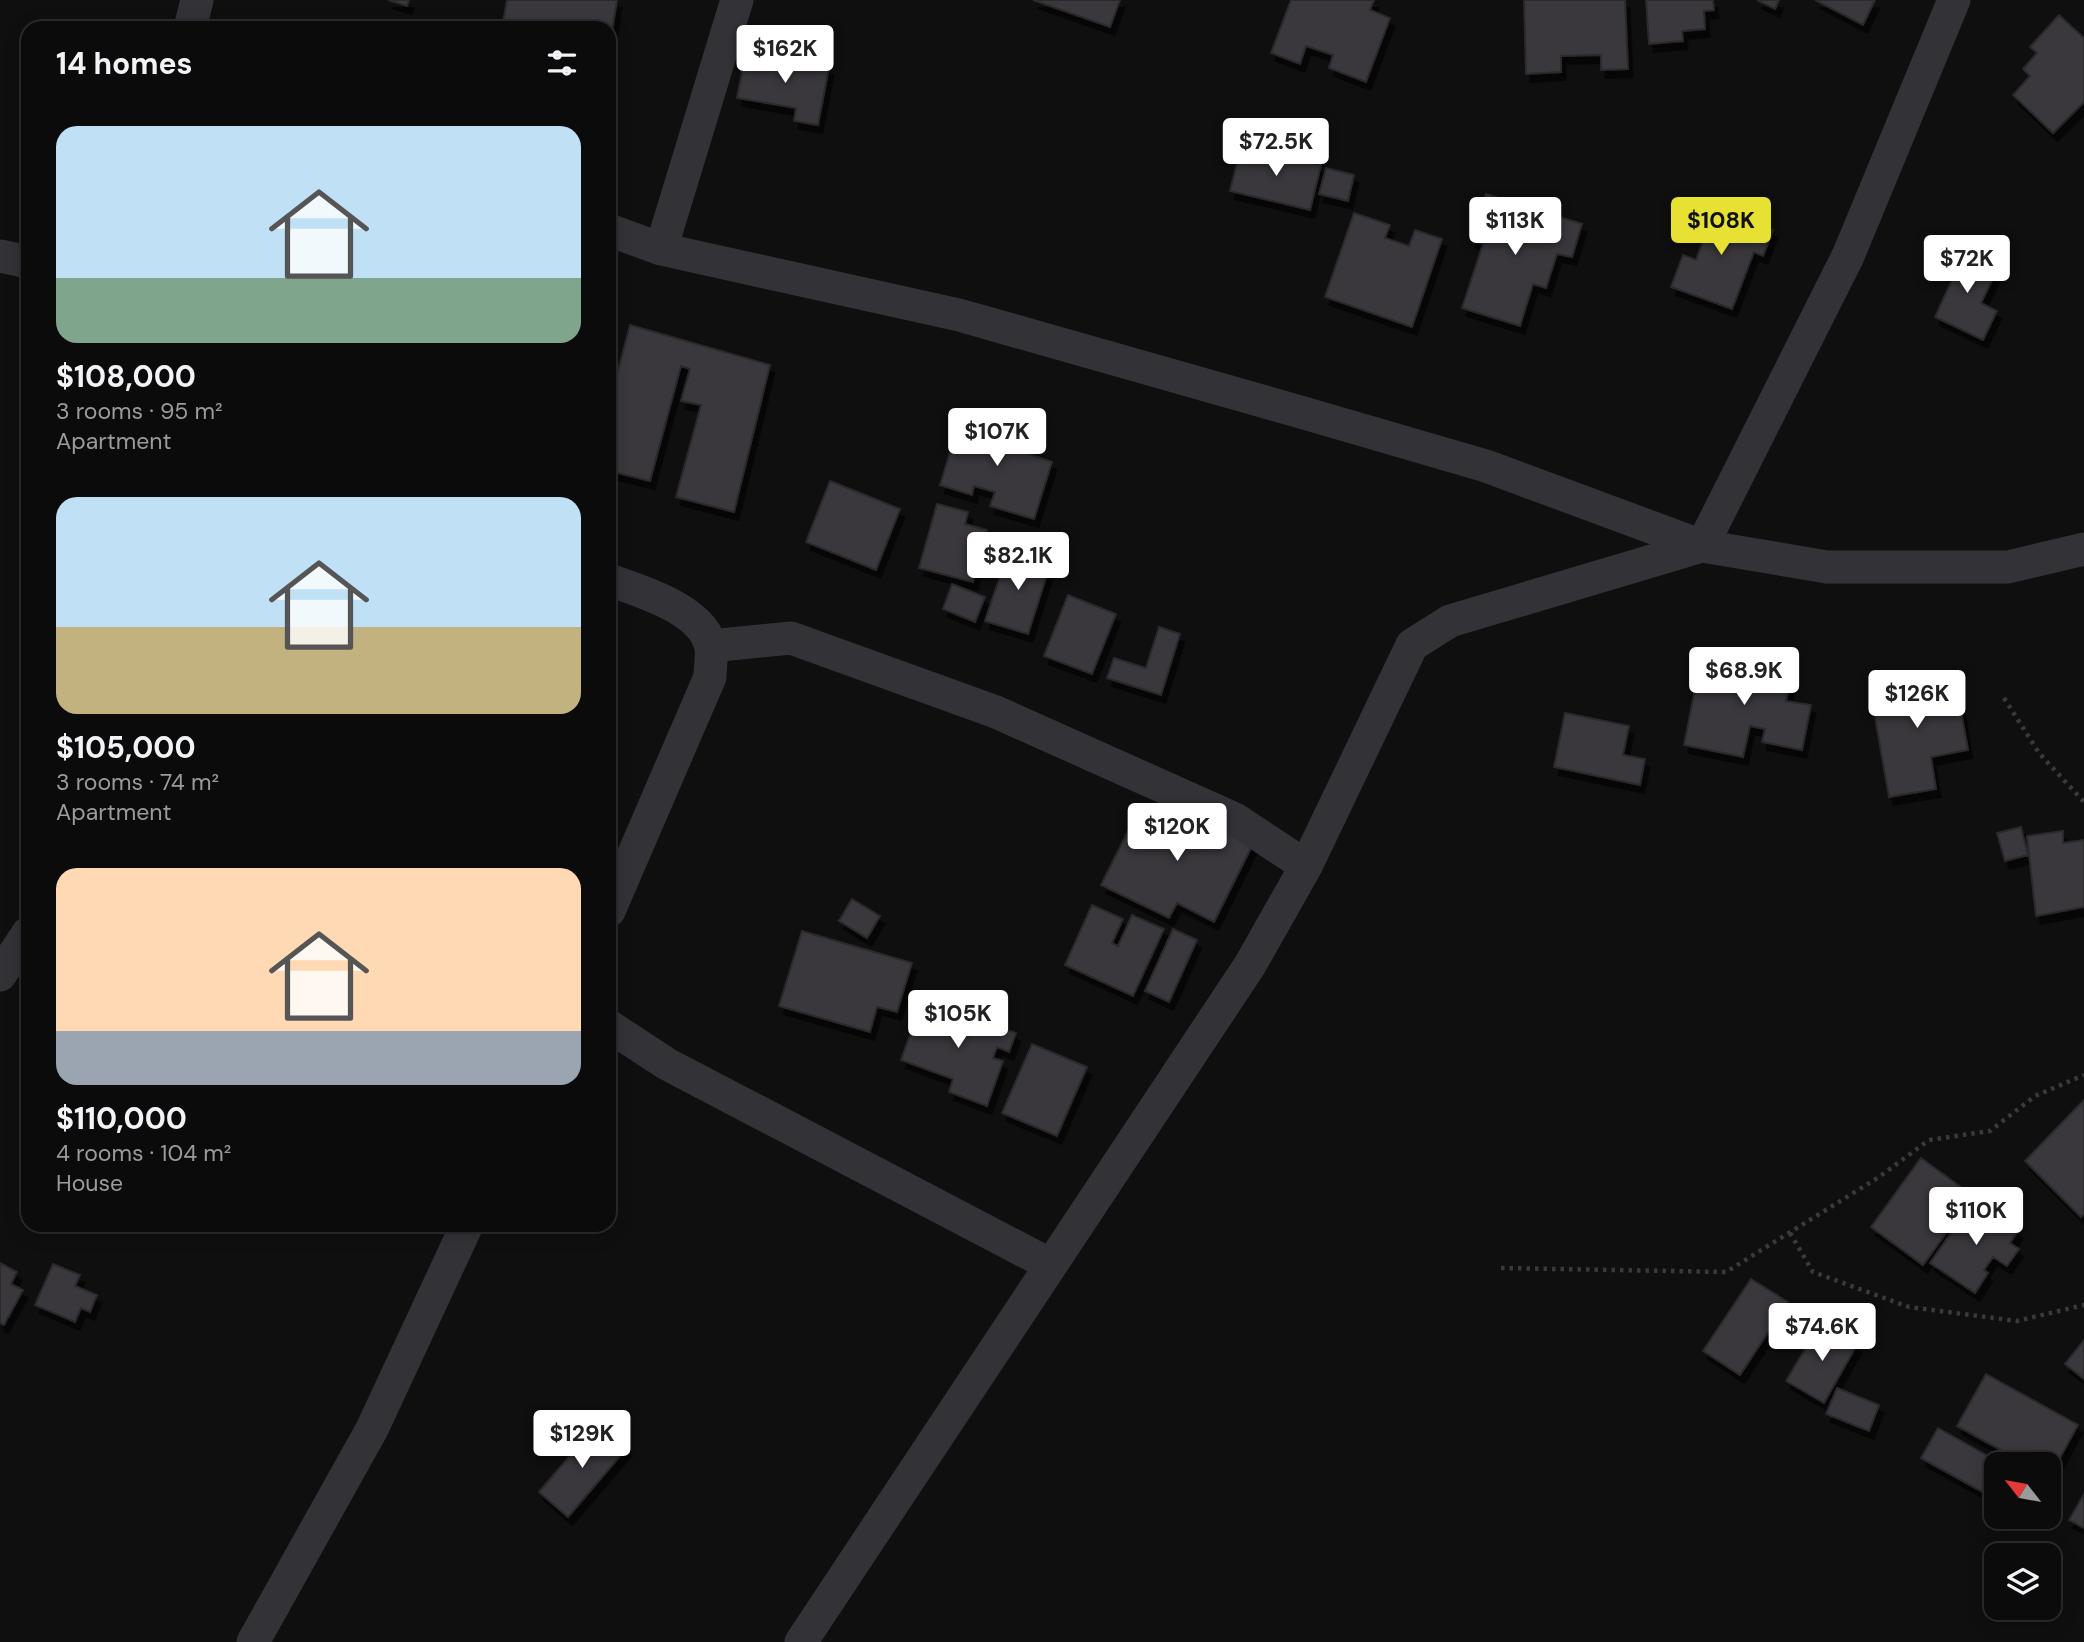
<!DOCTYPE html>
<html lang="en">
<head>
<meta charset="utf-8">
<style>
  :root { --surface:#0c0b0c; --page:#1a191a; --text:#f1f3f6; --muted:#9a9b9d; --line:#2c2b2d; --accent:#e6e132 }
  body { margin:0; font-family:"DM Sans",sans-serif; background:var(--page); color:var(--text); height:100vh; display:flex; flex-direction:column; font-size:26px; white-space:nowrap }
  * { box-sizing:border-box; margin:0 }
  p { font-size:23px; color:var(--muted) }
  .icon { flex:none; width:38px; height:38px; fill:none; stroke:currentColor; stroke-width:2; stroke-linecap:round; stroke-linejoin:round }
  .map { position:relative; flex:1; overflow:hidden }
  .sheet { position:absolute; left:21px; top:21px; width:595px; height:1211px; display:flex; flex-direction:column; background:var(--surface); border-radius:21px; box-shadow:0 4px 18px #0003,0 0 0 2px var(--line) }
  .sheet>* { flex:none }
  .needle { width:46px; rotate:301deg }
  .fabs { position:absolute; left:1984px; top:1452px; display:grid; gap:14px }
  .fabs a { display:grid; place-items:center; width:77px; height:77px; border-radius:14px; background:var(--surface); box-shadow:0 4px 18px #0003,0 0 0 2px var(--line); font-size:35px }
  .price { position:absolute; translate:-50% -60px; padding:0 16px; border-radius:7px; background:#fff; color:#222; font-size:23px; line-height:46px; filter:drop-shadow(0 2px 4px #0008) }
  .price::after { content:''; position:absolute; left:50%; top:42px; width:21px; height:16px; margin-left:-10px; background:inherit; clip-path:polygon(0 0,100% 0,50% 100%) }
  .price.active { background:var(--accent); color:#111 }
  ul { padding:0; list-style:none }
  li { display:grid; align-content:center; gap:14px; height:371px; padding:0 35px }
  li span { display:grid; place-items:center; height:217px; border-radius:21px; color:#555 }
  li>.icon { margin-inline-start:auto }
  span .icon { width:126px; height:126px; fill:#fffc; stroke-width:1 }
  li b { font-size:30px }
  h2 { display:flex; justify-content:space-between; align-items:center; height:84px; padding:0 35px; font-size:30px }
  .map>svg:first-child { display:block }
  .building { fill:#3a393d; stroke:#2a292c; stroke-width:2; filter:url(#shadow) }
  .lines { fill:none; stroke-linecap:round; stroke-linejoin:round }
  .path { stroke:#39393e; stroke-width:4.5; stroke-dasharray:3.5 5; stroke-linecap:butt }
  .street { stroke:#333237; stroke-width:33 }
</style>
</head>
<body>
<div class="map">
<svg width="2084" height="1642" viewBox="0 0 2084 1642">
  <defs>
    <filter id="shadow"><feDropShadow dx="4.5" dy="8" stdDeviation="0" flood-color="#0009"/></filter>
  </defs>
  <rect width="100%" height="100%" fill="#100f10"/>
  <path class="building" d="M388,0H409L407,6Z
    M507,0H617L609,50V28H502Z
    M1033,0H1120L1110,27Z
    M1291,0H1374L1370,10L1390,18L1366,82L1329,68L1333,55L1306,46L1300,64L1271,53Z
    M1524,0H1625L1628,69L1601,70V55L1561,56V72L1526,74Z
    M1646,0H1713L1714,10L1704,11L1705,29L1682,31L1683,41L1649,44Z
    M1757,0H1779L1775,9Z
    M1815,0H1875L1863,25Z
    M2059,15L2084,38V102L2053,133L2013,95L2030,76L2023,69L2037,53L2030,47Z
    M746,52L829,67L818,125L794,121L796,108L737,98Z
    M1241,147L1321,165L1310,210L1230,191Z
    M1326,168L1354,175L1348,201L1319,194Z
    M1486,194L1582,224L1572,257L1557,254L1546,288L1533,284L1520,326L1462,308L1483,244L1471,240Z
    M1704,204L1773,230L1763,256L1754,252L1732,309L1671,287L1683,255L1696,260L1705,236L1694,232Z
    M1354,213L1390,225L1385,238L1409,246L1415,230L1442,239L1412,327L1325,297Z
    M1953,248L1997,270L1981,303L1997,311L1983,340L1935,317L1953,278L1941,272Z
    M630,325L770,365L734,512L676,497L701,405L681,401L690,369L681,366L650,481L609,471V405Z
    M976,421L1034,438L1029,454L1052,462L1034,519L990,506L995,492L974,486L972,495L940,485L958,426L973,430Z
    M830,481L900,509L876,570L806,542Z
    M937,504L968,512L965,524L987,530L973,582L919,568Z
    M1009,549L1051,562L1028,634L985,621Z
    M952,584L985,597L975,622L943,609Z
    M1068,595L1116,614L1092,674L1044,656Z
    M1159,627L1180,634L1161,695L1107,678L1114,658L1146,668Z
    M1702,654L1737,661L1736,669L1749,672L1751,661L1793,669L1786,701L1811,705L1802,750L1762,742L1765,729L1750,726L1743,757L1684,745Z
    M1954,672L1968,750L1931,757L1936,789L1889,797L1870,688Z
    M1565,713L1629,726L1623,755L1645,759L1640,785L1554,767Z
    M1162,799L1253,844L1214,922L1177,903L1169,918L1101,885L1134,819L1149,826Z
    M2021,827L2028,855L2005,861L1997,833Z
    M2063,831V843L2084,840V907L2036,916L2027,836Z
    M852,899L880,916L867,938L839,921Z
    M1092,905L1123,919L1112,943L1118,946L1132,915L1164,929L1133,996L1065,965Z
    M1173,929L1197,940L1169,1002L1145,991Z
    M802,931L912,963L897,1012L877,1007L870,1032L779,1006Z
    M923,999L1016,1033L1009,1052L997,1047L993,1058L1003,1061L987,1106L949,1092L953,1079L901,1060Z
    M1032,1044L1087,1067L1057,1136L1002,1113Z
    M2084,1100V1214L2081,1217L2025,1161Z
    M1921,1158L1973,1196L1923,1265L1871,1227Z
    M1974,1200L2018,1231L2010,1243L2019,1249L2007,1266L1993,1257L1984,1270L1988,1273L1975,1293L1930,1263Z
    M0,1263L17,1272L11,1284L23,1290L4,1325L0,1323Z
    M53,1264L80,1275L75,1286L97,1295L90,1312L81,1308L75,1322L35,1305Z
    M1751,1279L1788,1302L1740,1375L1703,1351Z
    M1820,1324L1857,1345L1824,1403L1786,1381Z
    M2084,1340V1379L2065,1364Z
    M1986,1374L2078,1425L2049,1478V1465H2005L2010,1455L1957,1426Z
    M1837,1388L1879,1405L1869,1431L1826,1414Z
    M597,1424L626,1449L568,1517L539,1492Z
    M1938,1428L2004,1465H1997V1500L1921,1458Z
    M2084,1494V1528L2069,1520Z"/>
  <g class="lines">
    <path class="path" d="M2004,698L2039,753L2084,802
      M1790,1233L1813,1272L1909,1307L2017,1321L2084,1305
      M1501,1268L1726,1272L1879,1177L1929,1140L1990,1131L2035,1096L2084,1075"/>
    <path class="street" d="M190,28L197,0
      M609,230L661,249L959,315L1297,411L1486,466L1702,546L1827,567H2008L2084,549
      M661,249L737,0
      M0,256L28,262
      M609,580C640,591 706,610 711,649C712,658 710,668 710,677L609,911
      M711,646L791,638L996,712L1235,819L1306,866
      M0,975L28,933
      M609,1026L667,1064L1049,1264
      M253,1642L372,1429L467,1225
      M801,1642L1250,965L1306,866L1412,645L1450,621L1702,546L1848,256L1954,0"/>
  </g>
</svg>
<div class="fabs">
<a><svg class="needle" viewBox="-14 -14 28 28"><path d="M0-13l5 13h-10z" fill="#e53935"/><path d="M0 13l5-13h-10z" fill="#9a9b9d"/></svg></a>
<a><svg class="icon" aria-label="layers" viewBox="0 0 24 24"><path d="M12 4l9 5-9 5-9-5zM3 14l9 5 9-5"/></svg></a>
</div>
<b class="price" style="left:785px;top:85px">$162K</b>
<b class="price" style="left:1276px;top:178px">$72.5K</b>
<b class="price" style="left:1515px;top:257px">$113K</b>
<b class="price active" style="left:1721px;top:257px">$108K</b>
<b class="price" style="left:1967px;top:295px">$72K</b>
<b class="price" style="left:997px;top:468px">$107K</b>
<b class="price" style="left:1018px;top:592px">$82.1K</b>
<b class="price" style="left:1744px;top:707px">$68.9K</b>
<b class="price" style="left:1917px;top:730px">$126K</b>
<b class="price" style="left:1177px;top:863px">$120K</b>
<b class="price" style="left:958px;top:1050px">$105K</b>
<b class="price" style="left:1976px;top:1247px">$110K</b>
<b class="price" style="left:1822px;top:1363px">$74.6K</b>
<b class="price" style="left:582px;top:1470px">$129K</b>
<section class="sheet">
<h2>14 homes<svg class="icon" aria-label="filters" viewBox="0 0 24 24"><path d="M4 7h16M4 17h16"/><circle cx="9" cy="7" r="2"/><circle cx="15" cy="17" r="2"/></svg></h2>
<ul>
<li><span style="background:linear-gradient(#bfe0f5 70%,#7fa58c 0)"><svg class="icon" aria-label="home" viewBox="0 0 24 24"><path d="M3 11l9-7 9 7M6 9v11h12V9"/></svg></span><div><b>$108,000</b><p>3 rooms · 95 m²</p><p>Apartment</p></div></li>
<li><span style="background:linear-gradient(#bfe0f5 60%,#c2b280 0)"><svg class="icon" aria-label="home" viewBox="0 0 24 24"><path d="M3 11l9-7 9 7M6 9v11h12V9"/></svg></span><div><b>$105,000</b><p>3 rooms · 74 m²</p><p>Apartment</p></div></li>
<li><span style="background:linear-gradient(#ffd9b3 75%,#9aa5b1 0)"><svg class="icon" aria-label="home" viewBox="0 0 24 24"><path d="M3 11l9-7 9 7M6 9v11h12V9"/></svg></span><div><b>$110,000</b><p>4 rooms · 104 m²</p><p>House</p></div></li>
</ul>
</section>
</div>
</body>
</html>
